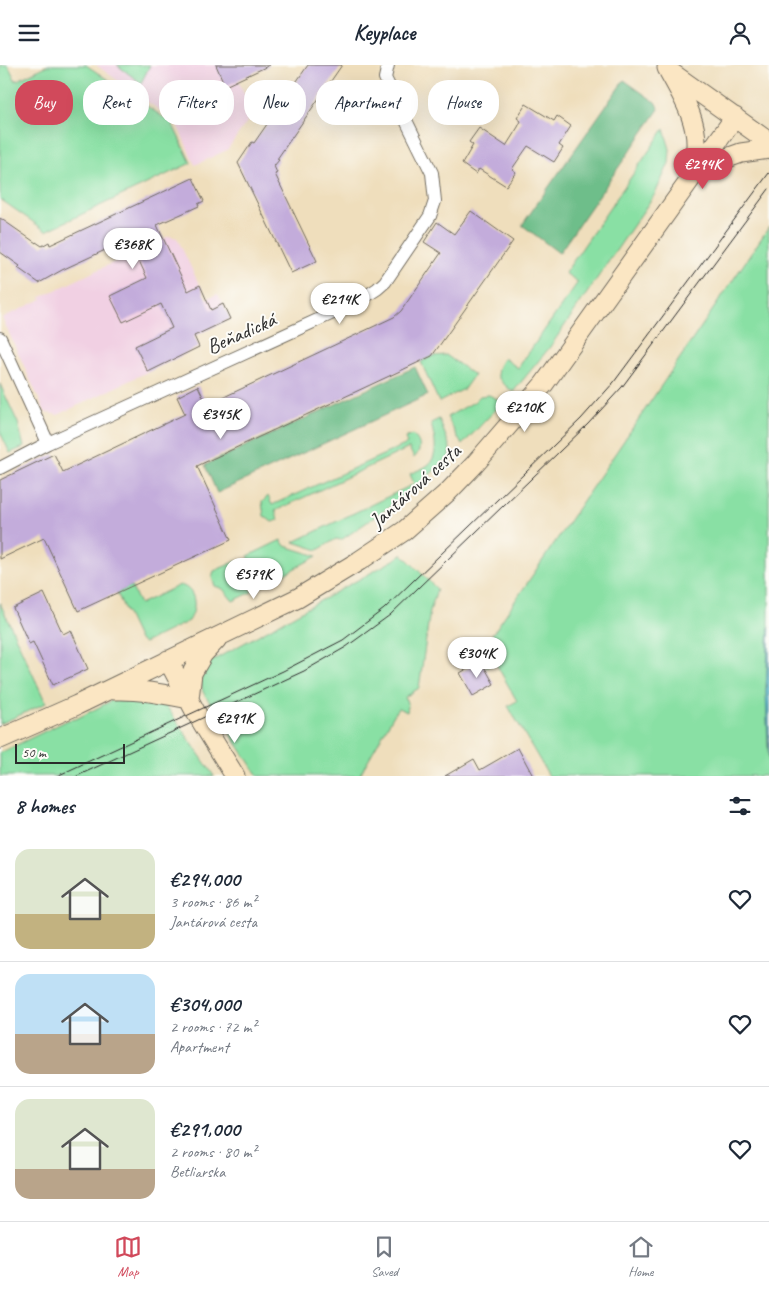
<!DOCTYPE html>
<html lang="en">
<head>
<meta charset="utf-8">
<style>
  :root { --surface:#fff; --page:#f6f6f7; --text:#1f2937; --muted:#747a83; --line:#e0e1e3; --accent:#d1495b }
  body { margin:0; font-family:Caveat,sans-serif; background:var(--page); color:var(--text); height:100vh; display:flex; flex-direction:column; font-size:19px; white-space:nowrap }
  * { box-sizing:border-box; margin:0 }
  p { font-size:16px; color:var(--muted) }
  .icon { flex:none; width:28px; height:28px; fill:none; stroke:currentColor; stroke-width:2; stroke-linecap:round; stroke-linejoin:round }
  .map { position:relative; height:711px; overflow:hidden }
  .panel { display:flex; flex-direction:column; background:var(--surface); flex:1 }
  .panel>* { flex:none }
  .top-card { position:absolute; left:15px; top:15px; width:500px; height:45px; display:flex; gap:10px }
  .scale { position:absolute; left:15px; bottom:12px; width:110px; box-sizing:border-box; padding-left:5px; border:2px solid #2b2b2b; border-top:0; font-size:14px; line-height:18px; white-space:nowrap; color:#2b2b2b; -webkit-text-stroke:4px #fdfcf7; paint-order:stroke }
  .price { position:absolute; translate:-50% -42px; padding:0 11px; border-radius:18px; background:#fff; color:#222; font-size:16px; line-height:32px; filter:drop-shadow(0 1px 2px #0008) }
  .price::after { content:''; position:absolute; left:50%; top:30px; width:15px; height:11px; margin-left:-8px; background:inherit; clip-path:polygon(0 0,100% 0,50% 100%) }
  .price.active { background:var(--accent); color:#fff }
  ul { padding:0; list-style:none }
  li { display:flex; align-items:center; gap:15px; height:125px; padding:0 15px }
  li+li { border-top:1px solid var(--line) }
  li span { display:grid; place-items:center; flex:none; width:140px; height:100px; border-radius:15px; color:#555 }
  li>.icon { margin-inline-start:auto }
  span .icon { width:60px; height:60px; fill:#fffc; stroke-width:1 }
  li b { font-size:21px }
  h2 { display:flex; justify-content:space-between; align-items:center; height:60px; padding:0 15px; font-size:21px }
  .tag { padding:0 18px; border-radius:20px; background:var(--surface); box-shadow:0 5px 20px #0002; font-size:18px; line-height:45px }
  .tag.active { background:var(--accent); color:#fff }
  header { display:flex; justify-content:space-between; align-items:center; height:65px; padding:0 15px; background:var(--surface); font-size:22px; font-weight:700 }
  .menu { display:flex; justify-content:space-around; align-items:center; height:70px; border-top:1px solid var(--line); background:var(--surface); font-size:14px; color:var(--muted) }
  .menu a { display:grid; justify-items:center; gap:2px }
  .menu .active { color:var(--accent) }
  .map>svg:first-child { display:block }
  .built { fill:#f1d0e3 }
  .green { fill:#89e0a4; stroke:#5a8668 }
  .forest { fill:#6ebe8a; stroke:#4c745a }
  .water { fill:#61c6df; stroke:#467885 }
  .building { fill:#c3acdb }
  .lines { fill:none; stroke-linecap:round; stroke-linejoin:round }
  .street-casing { stroke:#706a5e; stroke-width:14 }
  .secondary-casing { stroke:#706a5e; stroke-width:21 }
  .street { stroke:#fff; stroke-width:12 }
  .secondary { stroke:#fbe6c3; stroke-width:19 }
  .tram { stroke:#2b2b2b; stroke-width:1 }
  .labels { text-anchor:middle; stroke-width:4; stroke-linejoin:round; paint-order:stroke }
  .street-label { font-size:21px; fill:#2b2b2b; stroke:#fdfcf7 }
</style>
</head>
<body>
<header><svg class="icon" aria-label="menu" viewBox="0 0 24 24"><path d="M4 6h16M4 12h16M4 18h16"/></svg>Keyplace<svg class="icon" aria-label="person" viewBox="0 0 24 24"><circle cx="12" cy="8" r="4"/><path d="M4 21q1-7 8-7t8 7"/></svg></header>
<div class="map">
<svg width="769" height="711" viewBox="0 0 769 711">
  <rect width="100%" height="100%" fill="#fdfcf7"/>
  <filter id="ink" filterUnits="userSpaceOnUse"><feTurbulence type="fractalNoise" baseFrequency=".02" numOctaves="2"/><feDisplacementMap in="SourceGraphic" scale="10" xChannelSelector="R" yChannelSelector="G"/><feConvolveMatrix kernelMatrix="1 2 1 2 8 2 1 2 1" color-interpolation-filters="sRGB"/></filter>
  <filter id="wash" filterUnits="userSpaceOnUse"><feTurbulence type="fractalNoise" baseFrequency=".0096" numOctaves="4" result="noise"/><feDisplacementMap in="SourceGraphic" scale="20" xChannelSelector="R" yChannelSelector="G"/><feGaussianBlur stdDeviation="1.12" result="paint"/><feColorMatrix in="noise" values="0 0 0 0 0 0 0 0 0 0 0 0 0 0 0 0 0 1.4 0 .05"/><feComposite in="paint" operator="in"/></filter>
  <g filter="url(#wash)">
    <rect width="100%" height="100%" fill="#efdebc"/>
    <path class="built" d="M96,0H251L254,7L238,15L253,48L227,85L195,100L176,57Z
      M169,171L177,173L206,234L218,229L230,254L194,271L199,282L58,350L45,347L2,253L42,234L41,232Z"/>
    <path class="green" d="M0,0H8L16,16L48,0H86L172,58L191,98L46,166L0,134Z
      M117,0H150L141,18Z
      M664,64L670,84L669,98L655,129L550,282L513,327C499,315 491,310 504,293L518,303L578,217L565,208Z
      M769,162V562L766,626L769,711H549L508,641L517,636L495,597L487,602L479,589Z
      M446,290L474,310L464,324L439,337L421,297L432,291Z
      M0,319L18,358L24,382L10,388L0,367Z
      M489,330L503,337L462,380L447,352L474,337L480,331Z
      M439,354L450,382L449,392L411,427L341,475L336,474L318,485L294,477L414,419L410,409C415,406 423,404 428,400C440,389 434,372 431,358Z
      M412,370C421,376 422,385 414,393L409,383L275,446L279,455L272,457L264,451L262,437L268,431L272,440L407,379L405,373Z
      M281,475L285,481L317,491L263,521L248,491Z
      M402,489L437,524L430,546L419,623L405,632L408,641L407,647L398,643L359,711H258L203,627C200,614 200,608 208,598L394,495Z
      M237,496L252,527L233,536L223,524L215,521L212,513L214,506Z
      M180,520C197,524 197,544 189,556L144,578L139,575L117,528L131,521L140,539Z
      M0,538L46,638L0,659Z
      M140,621L156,626L214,711H0V688L68,655L76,654Z"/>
    <path class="forest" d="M624,15L655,37L659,44L559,188L522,160Z
      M415,302L428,330L217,428L205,400Z"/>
    <path class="water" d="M769,562V692L766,626Z"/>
    <g id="blocks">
      <path class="building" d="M216,0H270L225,21Z
        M308,0H342L277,94L279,95L274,101L277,108L275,109L317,196L291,208L238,98L252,77L254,78Z
        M526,39L554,56L557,51L571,61L559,80L563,83L554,97L528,81L512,104L516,107L506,121L479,104L476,109L462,99L473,80L469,77L479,63L506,81L518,62L521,56L517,53Z
        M193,113L204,136L198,139L199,141L157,160L188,226L200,220L211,245L223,239L230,254L194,271L199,282L148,307L135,281L172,263L161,239L123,257L110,231L147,213L129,174L62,205L39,218L18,203L20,201L0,187V153L36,178V177L42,181L49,177L50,180Z
        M471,146L513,176L432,291L197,401L231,475L78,546L44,473L0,494V415L54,389L63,407L185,349L177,332L198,321L207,340L394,252L401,246L441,188L424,177L437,157L454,169Z
        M44,528L63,569L71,565L88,604L53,620L33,577L29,579L13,543Z
        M481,596L494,619L473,631L460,608Z
        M518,683L533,711H445L474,694L480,705Z"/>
    </g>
  </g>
  <g filter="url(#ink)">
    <use href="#blocks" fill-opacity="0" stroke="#706a5e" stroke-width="1"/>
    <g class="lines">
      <g class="street-casing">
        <path id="street" d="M0,273L48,378
          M0,403L48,378L357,237L377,224L385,217L430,151L435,136L432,108L385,13L388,0"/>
      </g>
      <g class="secondary-casing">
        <path id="secondary" d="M667,3C681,29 701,59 695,90C694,96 690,102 688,108
          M672,8L769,77
          M701,100L716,97L741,88L769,84
          M168,595L195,646L235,711
          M114,625C140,624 163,629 189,634
          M189,634L192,608L203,589L217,574
          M0,674L77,640L298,533L359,496L404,466L449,426L475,399L544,319L735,52"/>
      </g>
      <use href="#street" class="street"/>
      <use href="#secondary" class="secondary"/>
      <path class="tram" d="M57,711L283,606L343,575L384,544L581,354L614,317L769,108
        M77,711L304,606L346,582L390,550L588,359L622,322L769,124"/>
    </g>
  </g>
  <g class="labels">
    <g class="street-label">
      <text transform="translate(241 268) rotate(-24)" y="7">Beňadická</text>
      <text transform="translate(415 421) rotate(-42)" y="7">Jantárová cesta</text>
    </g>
  </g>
</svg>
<div class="scale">50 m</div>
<b class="price active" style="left:703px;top:125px">€294K</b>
<b class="price" style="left:133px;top:205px">€368K</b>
<b class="price" style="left:340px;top:260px">€214K</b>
<b class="price" style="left:525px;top:368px">€210K</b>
<b class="price" style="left:221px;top:375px">€345K</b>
<b class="price" style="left:254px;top:535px">€579K</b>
<b class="price" style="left:477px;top:614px">€304K</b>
<b class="price" style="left:235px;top:679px">€291K</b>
<div class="top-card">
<a class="tag active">Buy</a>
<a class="tag">Rent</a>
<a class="tag">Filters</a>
<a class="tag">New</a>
<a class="tag">Apartment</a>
<a class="tag">House</a>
</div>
</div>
<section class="panel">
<h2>8 homes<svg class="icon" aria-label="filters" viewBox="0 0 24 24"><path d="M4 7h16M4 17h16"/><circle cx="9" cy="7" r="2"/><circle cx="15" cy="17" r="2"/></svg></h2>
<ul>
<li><span style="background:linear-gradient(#dfe7d0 65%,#c2b280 0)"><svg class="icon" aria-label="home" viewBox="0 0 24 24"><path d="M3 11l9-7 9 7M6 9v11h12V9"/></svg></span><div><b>€294,000</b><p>3 rooms · 86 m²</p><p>Jantárová cesta</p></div><svg class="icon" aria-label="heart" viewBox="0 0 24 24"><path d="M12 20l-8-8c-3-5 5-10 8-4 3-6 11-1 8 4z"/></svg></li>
<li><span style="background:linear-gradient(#bfe0f5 60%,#b9a48a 0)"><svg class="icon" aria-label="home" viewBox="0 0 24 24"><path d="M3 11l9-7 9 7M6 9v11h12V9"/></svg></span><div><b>€304,000</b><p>2 rooms · 72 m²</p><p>Apartment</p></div><svg class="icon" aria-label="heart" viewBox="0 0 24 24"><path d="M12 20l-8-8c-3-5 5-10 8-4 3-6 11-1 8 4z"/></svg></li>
<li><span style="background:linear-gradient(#dfe7d0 70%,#b9a48a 0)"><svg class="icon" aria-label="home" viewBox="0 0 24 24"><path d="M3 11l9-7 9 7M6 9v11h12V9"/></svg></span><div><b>€291,000</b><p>2 rooms · 80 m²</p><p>Betliarska</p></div><svg class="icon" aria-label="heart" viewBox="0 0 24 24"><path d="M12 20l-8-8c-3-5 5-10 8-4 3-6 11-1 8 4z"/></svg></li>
</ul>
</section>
<nav class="menu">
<a class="active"><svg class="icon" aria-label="map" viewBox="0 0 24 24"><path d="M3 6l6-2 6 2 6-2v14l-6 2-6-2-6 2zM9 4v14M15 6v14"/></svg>Map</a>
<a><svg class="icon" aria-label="saved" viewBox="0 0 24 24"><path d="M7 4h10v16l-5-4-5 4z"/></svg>Saved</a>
<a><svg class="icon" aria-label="home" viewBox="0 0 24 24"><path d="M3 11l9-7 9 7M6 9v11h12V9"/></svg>Home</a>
</nav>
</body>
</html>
